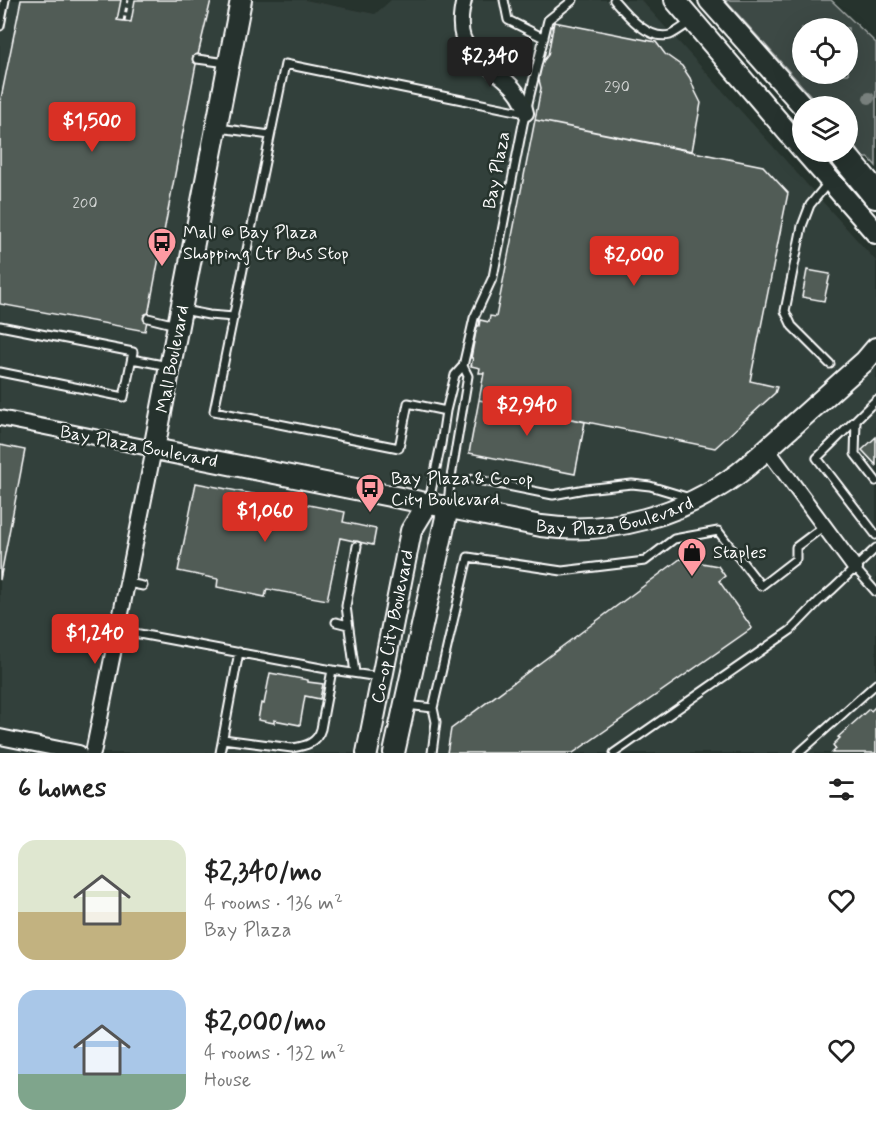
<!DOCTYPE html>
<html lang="en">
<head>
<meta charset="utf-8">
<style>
  :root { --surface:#fff; --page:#f2f2f2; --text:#222; --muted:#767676; --accent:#d93025 }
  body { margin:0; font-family:Mynerve,sans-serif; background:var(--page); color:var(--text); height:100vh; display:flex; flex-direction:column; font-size:22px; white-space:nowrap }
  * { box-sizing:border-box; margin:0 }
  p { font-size:20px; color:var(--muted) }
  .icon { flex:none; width:33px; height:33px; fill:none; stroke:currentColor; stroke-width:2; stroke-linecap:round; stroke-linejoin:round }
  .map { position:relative; height:753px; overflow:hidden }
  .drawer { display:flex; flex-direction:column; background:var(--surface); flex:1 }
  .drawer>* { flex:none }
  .tools { position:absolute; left:792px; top:18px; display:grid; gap:12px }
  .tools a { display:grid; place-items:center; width:66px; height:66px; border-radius:50%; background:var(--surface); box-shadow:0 6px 24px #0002; font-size:30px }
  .price { position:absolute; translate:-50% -51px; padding:0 14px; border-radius:6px; background:var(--accent); color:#fff; font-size:20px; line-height:39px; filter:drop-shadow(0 2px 3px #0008) }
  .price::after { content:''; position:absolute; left:50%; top:36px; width:18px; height:14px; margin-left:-9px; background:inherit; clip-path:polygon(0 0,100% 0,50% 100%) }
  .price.active { background:#222; color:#fff }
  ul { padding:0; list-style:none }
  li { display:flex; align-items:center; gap:18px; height:150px; padding:0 18px }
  li span { display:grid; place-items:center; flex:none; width:168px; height:120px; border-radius:18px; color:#555 }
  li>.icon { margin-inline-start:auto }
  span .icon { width:72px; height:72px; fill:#fffc; stroke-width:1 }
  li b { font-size:26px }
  h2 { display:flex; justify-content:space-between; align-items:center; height:72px; padding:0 18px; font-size:26px }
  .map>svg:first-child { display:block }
  .built { fill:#333f3a }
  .green { fill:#3e4944; stroke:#9ea4a2; stroke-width:1.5; fill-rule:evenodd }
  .building { fill:#515c57; stroke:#fff; stroke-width:1.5 }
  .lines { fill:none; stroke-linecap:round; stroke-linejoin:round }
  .lane-casing { stroke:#fff; stroke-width:11 }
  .street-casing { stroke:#fff; stroke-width:18 }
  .secondary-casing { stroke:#fff; stroke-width:24 }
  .highway-casing { stroke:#fff; stroke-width:30 }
  .path { stroke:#fff; stroke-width:3; stroke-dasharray:4.5 4.5; stroke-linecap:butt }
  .lane { stroke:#26332d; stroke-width:7 }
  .street { stroke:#26332d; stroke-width:14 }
  .secondary { stroke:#26332d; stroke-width:20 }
  .highway { stroke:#26332d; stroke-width:26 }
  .tree { fill:#78807d }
  .labels { text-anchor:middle; stroke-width:5; stroke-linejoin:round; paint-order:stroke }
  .number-label { font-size:15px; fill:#d4d6d5 }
  .street-label { font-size:18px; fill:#fff; stroke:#26332d }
  .poi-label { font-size:18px; fill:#fff; stroke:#26332d; text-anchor:start }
</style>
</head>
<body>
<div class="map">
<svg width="876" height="753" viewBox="0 0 876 753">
  <rect width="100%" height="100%" fill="#26332d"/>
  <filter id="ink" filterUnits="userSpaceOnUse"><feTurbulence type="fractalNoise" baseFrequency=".0167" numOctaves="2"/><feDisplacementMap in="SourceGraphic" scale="12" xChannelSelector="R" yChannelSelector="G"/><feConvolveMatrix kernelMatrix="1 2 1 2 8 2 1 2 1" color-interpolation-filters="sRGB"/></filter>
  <g filter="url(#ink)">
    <path class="built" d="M0,0H305L375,14L391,0H641L876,261V753H0Z"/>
    <path class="green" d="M725,0H831L876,43V166L869,158H863L857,149L848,138V106H820ZM802,28H848V74H802Z"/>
    <path class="building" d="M21,0H121L117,20L131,22L135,0H211L197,59L145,331L0,304V103Z
      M554,22L656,42L665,54L682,66L690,78L695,91L701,103L692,151L535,120L541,88L538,76L539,71L541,64L548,55Z
      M535,120L763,166L788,193L750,381L777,387L775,393L715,448L479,400L484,373H479L480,368L471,366L473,358H471L477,326H479L480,320L489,322L490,316L496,317Z
      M807,270L830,274L824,301L802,297Z
      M479,400L585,422L575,474L469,453Z
      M876,437V465L862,450Z
      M0,445L25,450L0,580Z
      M196,483L345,512L343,522L376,529L373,545L340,538L327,600L267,589L265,597L217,587L218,579L178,571Z
      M680,559L718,566L725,576L719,581L752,628L573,753H447L451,729Z
      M270,673L308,680V682L323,684L320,699L305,696L300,725L274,720V723L258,720L261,703L264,704Z
      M876,706V753H832L836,749L833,745L840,738L838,737L869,709L871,711Z"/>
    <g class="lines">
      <g class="lane-casing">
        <path id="lane" d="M504,0L508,20L544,38
          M614,0C626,14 648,41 670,35C677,32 684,26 691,22
          M0,26L5,0
          M197,59L227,63
          M219,128L270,135
          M828,183L810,205L802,226L785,311L792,326L830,364
          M183,310L209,315L234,317
          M148,318L176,325
          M0,326L133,352L124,397L0,372
          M132,359L168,366
          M876,400L817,458L876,535
          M446,411L408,403L399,448L214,411L285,64L526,113
          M856,421L855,454L876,481
          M473,479L553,495L585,489L632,484L650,486L690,498
          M429,501L441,444L446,411L455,375L463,366L474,318L493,277L523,124L548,20L573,0
          M448,505L450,483L468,376L463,366
          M855,568L876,592
          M128,583L143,586
          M336,622L348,625
          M118,630L332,670L379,677
          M355,673L346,606L357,546
          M406,705L433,708
          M223,739L292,748C306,746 317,743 321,729L332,670
          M220,753L239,652
          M432,753L436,722L433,708L468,557L562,571L645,561L674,539L718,531L761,586L796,559V547L824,526
          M614,753L791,630L819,601L833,589L876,548
          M799,753L876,684"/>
      </g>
      <g class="street-casing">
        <path id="street" d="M464,0C461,12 459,26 463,38C475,67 520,77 526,113
          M0,418L154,449L93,753
          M767,449L855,568
          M0,737L79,753"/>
      </g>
      <g class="secondary-casing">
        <g id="secondary">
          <path id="s1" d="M241,0L154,449L541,526C610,536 683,515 739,473C756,460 771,445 787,431C813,408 839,384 865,361L876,348"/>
          <path d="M675,0L802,149"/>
          <path d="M709,0L803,106"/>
          <path d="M805,152L876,233"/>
          <path id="s2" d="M367,753L411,531L428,503"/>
          <path d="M394,753L448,508"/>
        </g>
      </g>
      <g class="highway-casing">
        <path id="highway" d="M843,155L876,195"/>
      </g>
      <path class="path" d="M124,21L128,0"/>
      <use href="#lane" class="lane"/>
      <use href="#street" class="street"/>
      <use href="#secondary" class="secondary"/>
      <use href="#highway" class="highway"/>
    </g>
    <circle class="tree" cx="869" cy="98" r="6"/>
  </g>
  <defs>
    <g id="bus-pin" transform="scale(1.5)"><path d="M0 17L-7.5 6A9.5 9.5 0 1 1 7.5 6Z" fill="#ff9aa2" stroke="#26332d"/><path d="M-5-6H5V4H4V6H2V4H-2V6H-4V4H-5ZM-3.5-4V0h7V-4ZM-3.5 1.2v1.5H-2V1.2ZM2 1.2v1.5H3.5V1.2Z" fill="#111"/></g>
    <g id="shop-pin" transform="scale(1.5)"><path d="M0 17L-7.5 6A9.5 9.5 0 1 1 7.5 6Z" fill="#ff9aa2" stroke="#26332d"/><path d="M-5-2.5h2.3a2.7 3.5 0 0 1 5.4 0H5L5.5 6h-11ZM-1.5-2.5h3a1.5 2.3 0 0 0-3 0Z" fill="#111"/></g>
  </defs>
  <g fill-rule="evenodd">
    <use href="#bus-pin" x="162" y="242"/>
    <use href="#bus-pin" x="370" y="488"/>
    <use href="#shop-pin" x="692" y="552"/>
  </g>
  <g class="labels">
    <g class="number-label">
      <text x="617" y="92">290</text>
      <text x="85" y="208">200</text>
    </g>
    <g class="street-label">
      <text transform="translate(496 170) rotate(-79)" y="6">Bay Plaza</text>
      <text transform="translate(172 359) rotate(-79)" y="6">Mall Boulevard</text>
      <text transform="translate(139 446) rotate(11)" y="6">Bay Plaza Boulevard</text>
      <text dy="6" stroke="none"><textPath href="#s1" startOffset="927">Bay Plaza Boulevard</textPath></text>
      <text dy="6" stroke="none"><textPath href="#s2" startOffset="129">Co-op City Boulevard</textPath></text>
    </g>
    <g class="poi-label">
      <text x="183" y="238">Mall @ Bay Plaza<tspan x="183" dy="21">Shopping Ctr Bus Stop</tspan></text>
      <text x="391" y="484">Bay Plaza &amp; Co-op<tspan x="391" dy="21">City Boulevard</tspan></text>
      <text x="713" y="558">Staples</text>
    </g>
  </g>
</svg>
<div class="tools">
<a><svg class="icon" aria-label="locate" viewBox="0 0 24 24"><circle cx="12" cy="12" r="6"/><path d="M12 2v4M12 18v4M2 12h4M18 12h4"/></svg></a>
<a><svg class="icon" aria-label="layers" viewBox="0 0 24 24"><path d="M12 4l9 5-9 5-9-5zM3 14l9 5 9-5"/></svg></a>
</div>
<b class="price active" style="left:490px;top:88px">$2,340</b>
<b class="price" style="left:92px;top:153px">$1,500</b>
<b class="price" style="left:634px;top:287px">$2,000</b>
<b class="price" style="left:527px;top:437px">$2,940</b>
<b class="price" style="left:265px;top:543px">$1,060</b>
<b class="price" style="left:95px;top:665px">$1,240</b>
</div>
<section class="drawer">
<h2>6 homes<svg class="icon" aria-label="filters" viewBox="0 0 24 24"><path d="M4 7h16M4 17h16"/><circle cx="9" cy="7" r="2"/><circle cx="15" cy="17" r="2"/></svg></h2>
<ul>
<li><span style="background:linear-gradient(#dfe7d0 60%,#c2b280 0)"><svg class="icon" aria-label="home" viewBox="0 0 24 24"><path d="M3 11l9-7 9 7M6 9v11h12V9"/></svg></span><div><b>$2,340/mo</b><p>4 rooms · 136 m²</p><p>Bay Plaza</p></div><svg class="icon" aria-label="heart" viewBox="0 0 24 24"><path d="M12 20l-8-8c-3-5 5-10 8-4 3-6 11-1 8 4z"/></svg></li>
<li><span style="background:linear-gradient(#a9c7e8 70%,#7fa58c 0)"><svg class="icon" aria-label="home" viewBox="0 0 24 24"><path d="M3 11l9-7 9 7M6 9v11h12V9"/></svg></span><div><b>$2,000/mo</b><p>4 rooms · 132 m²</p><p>House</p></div><svg class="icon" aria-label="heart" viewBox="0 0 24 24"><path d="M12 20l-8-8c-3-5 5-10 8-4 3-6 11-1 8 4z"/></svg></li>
</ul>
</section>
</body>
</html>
